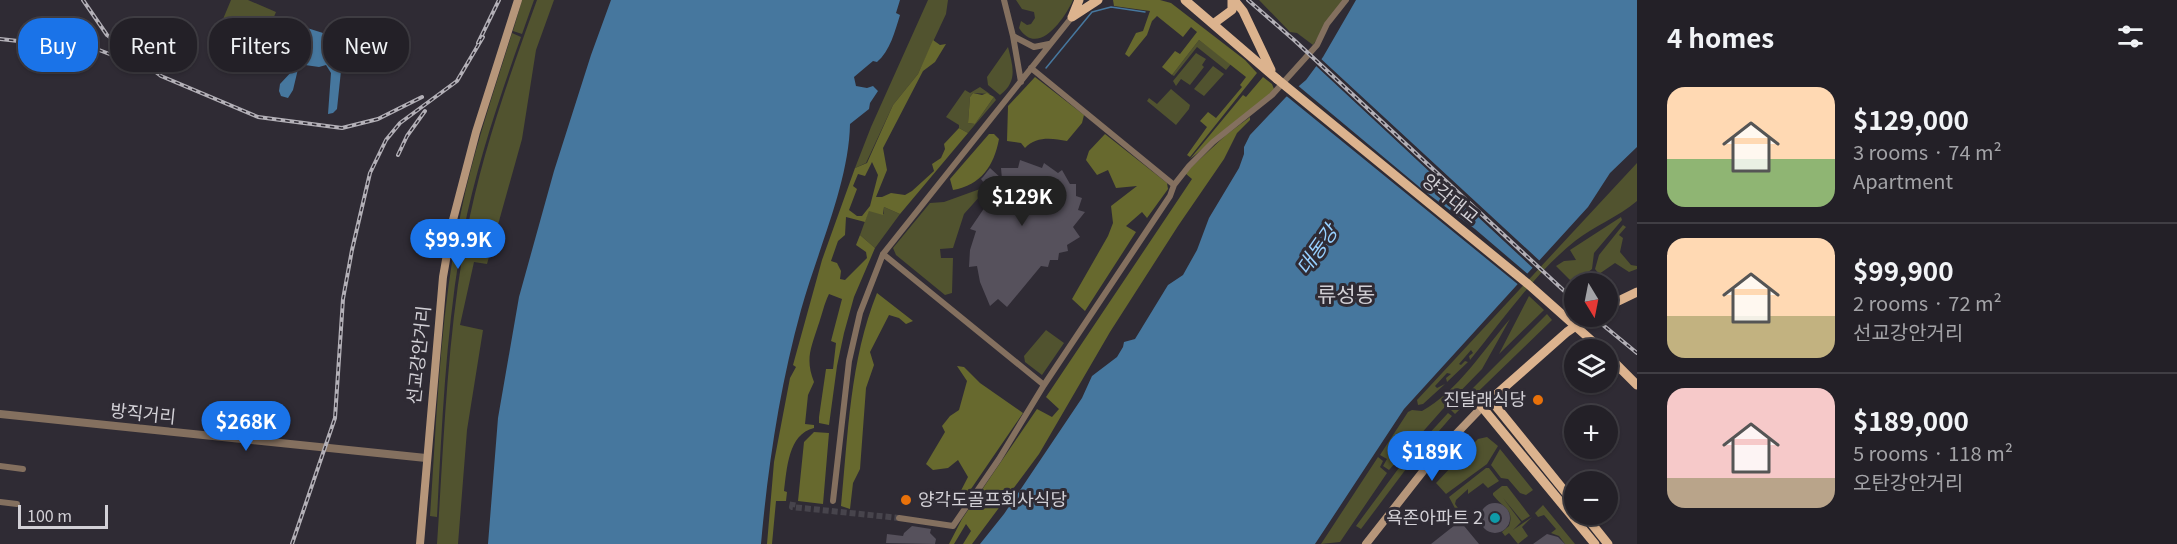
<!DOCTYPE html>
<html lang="en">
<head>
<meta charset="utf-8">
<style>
  :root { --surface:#232027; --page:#2b282f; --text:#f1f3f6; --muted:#a3a3a7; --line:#403e44; --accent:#1a73e8 }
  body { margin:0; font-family:Georgia,"Noto Sans KR",serif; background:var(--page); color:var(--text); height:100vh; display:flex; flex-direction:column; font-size:22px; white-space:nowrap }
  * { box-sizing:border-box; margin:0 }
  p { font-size:20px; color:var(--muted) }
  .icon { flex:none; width:33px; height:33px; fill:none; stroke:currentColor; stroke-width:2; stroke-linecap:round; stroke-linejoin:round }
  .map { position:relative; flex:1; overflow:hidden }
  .drawer { display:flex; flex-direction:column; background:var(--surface); width:540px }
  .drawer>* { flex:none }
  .guide { position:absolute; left:18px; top:18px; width:570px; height:54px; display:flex; gap:12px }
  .needle { width:39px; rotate:170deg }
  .fabs { position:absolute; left:1564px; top:273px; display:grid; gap:12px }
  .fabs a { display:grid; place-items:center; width:54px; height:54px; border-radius:50%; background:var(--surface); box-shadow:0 2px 4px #0004,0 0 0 2px var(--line); font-size:30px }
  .scale { position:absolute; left:18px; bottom:15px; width:90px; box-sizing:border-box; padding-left:6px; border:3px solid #d2d0d6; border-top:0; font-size:16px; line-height:21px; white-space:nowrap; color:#d2d0d6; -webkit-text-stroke:4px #2f2b34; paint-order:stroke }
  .price { position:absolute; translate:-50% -51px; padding:0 14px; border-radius:21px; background:var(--accent); color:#fff; font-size:20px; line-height:39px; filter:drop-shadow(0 2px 3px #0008) }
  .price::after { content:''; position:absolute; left:50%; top:36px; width:18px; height:14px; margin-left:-9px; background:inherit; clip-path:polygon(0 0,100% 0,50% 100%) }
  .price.current { background:#222; color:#fff }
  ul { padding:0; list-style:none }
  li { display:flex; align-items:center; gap:18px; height:150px; padding:0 30px }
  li+li { border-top:2px solid var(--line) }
  li span { display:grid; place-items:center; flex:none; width:168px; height:120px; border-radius:18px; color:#555 }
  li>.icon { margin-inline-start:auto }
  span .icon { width:72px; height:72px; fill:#fffc; stroke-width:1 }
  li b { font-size:26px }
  h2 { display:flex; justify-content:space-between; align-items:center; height:72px; padding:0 30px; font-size:26px }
  .pill { padding:0 21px; border-radius:24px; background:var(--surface); box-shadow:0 2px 4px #0004,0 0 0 2px var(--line); font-size:21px; line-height:54px }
  .pill.current { background:var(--accent); color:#fff }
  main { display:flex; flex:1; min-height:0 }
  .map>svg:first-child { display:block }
  .green { fill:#51532f }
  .forest { fill:#67692e; fill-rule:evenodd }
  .water { fill:#46779e }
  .pier { fill:#2f2b34 }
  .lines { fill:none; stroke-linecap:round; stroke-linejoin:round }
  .stream { stroke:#46779e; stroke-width:1.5 }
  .building { fill:#56515c }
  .minor-tunnel { stroke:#47444c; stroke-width:6; stroke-dasharray:6 3; stroke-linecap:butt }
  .minor { stroke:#84705f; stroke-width:6 }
  .tertiary { stroke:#84705f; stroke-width:8 }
  .secondary { stroke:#b6967a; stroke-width:8 }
  .primary { stroke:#dcb38e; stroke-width:9 }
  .rail-casing { stroke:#b3b0b7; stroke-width:4 }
  .rail { stroke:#2f2b34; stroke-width:1.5; stroke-dasharray:4.5; stroke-linecap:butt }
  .primary-bridge { stroke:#dcb38e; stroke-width:9 }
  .food-dot { fill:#e8710a; stroke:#2f2b34; stroke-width:2 }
  .culture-dot { fill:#0f9aa8; stroke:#2f2b34; stroke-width:2 }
  .labels { text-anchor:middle; stroke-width:6; stroke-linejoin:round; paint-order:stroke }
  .street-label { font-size:18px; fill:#d2d0d6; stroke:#2f2b34 }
  .poi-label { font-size:18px; fill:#d2d0d6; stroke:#2f2b34; text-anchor:end }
  .water-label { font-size:20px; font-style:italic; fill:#97d0ff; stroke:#2f2b34 }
  .quarter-label { font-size:21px; fill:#d2d0d6; stroke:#2f2b34 }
</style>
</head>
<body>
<main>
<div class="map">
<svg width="1637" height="544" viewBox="0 0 1637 544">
  <rect width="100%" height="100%" fill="#2f2b34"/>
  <path class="green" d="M231,0H248L276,12L250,73L208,55Z
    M522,0H534L522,34L513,31Z
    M537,0H554L536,50L522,139L487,264L474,262L460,325L483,330L467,430L458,544H437C444,441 447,337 466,236C481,155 509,77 537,0Z
    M928,0H948L946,14L918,74L893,105L866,163L855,168L871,127Z
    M1016,0H1073C1065,18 1038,58 1019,28L1021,21L1027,25L1031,24L1035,18L1034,12L1022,9Z
    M1259,0H1343L1313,45L1297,33L1290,32Z
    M512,33L521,37C498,102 476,167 463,234C446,327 442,423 437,517L430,516C437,415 440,312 461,212C473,152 494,92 512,33Z
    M1199,40L1231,64L1226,70L1197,47L1174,76L1172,75Z
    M1008,47C1013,67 1018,81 1000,95L988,85L987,77Z
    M1196,53L1206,59L1202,65L1204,67L1190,85L1181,79L1176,86L1173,81Z
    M1213,66L1224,74L1204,96L1194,89Z
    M980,87L990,94L973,93L970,97L968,123L975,124L994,97L996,100L968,133L959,128V125L946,117L965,90L970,93Z
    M1171,89L1190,105L1189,109L1176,125L1147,101L1149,98L1157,104Z
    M1637,163V201C1618,217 1594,226 1575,241C1534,274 1503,320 1470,360L1469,356L1473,353L1471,350L1459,364L1461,365L1465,361L1468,362L1447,382L1446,378L1451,374L1447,373L1435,386L1437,388L1445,384L1423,404L1418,405L1417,400Z
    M980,189L981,195L964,214L953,248L940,249L941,258H953L952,293L945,295L896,255L893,248L930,203L944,202Z
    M884,207L900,214L875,248L860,235L869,210L884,214Z
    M1621,217L1622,220L1594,253L1592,269L1574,284L1556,266L1564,261L1576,260L1570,250Z
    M1623,225L1626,227L1619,235L1623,238L1620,252L1631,265L1637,266V269L1629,272L1615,263L1599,274L1595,269L1599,255Z
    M1529,296L1544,310L1499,354Z
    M1547,314L1552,320L1455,414L1451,410Z
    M1510,319L1482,369L1442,410L1389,470L1383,466L1387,459L1380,455L1408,412L1412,410L1422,411C1456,393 1485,348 1510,319Z
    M1046,330L1064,343L1042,375L1025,362L1024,356Z
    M1448,413L1452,416L1406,469L1361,529L1356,526L1404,461Z
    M1487,437L1498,446L1487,464L1446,494L1436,483L1473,444L1478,439Z
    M1500,449L1533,490L1526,495L1520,493L1508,479L1501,478L1491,465Z
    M1378,457L1383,461L1380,467L1387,473L1340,542L1321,544Z
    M1486,468H1489L1499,481L1488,488L1483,483L1468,494V489L1456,500L1455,504L1461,512L1458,514L1449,497Z
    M1502,486H1507L1530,516L1522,521L1503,498L1521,522L1513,530L1532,517L1522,527L1528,536L1518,544L1509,533L1505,536L1502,532L1509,526C1515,509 1502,507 1493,495V493Z
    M1543,505L1575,544H1565L1559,536L1551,533L1556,529L1544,515L1538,517L1535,513Z"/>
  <path class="forest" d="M1113,0H1160L1171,3L1245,60L1257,73L1190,157L1187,155L1207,127L1200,121L1208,112L1216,118L1242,87L1240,85L1246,77L1199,40L1172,75L1162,67L1175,51L1180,54L1197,32L1191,27L1183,37L1157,16L1152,21L1147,35L1129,57L1125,54L1136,33L1143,31L1150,11L1114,6Z
    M933,40L940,45L946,44L935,62L923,71L883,148L887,170L876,197H882L891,193L905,195L912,191L934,171L932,164L941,158L945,149L944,144L959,128L968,133L900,214L884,207L883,215L869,211L865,222L846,217L845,235L838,241L831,261L837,263L841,271L840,279L845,280L867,258L866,252L856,245L860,235L875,248L854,297L844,333L837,366L829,425L819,423V417L826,369H833L836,343L831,341L842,299L829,294C824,304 822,315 818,326C811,348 805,359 814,382L808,395L805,424L814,425V428C788,434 787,469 784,491L787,492L786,501H776L772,544H767L774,462L790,378L796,367L793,365L822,260L855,168L867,163L893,105L918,74ZM872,162L878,175L870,206L862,216H857L849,210L857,189L853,186L858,174L865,176Z
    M1035,77L1084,115L1082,123L1067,141C1052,138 1036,136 1025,148L1021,143L1007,141L1008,106Z
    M1263,77L1272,84L1274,89L1269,96L1190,159L1243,95L1246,97Z
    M973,93L982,95L987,93L994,97L975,124L968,123L970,97Z
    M1250,117V120L1237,133L1224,159L1178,226L1110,332L1039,454L972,544H963L971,531L966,524L954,544H949L962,519L1037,409L1052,417L1059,409L1046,397L1192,179L1185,173L1226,135Z
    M989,134H994L999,139C994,166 981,185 953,190L950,179Z
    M1105,134L1167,183L1168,189L1147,218L1142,212L1126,226L1136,232L1085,311L1072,299L1108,236L1113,223L1111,206L1137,186L1116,188L1108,170L1097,175L1086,160L1089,151Z
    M877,293L913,321L906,324L899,318L889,315L870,352L874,365L866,388L860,469L853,483L850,509L841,506C848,435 850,360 877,293Z
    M957,366L964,367L980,383L1023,413L958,508L953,506L968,477L958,460L948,468L933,470L926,464L945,432L942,426L950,416L959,410L967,381Z
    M814,432L829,433L823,504L798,501L804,442Z"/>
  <path class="water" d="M611,0H900L896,13L900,15C895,31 890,51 877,62L873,61L854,77L856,86L867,88L873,86L878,91L870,103L869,109L850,124C849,183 817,252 801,310C780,386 768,465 761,544H488L498,418L519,297L554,171L591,55Z
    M1356,0H1637V147L1610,173L1588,207L1404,409L1315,544H980L1004,514L1082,398L1092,376L1117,357L1123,347L1124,342L1135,339L1168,285L1183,275L1188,266L1197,250L1209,218L1239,168L1244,154V147L1250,135L1286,97L1306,80L1323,57Z
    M304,27L342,39L344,42L337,109L333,113L328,114L331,73L326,65L319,67L305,65L298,69L293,90L288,98L281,96L279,91L280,84L294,69C288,56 299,40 304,27Z"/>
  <path class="pier" d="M1319,57L1542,263L1535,270L1314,64Z
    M1296,84L1423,190L1475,229L1530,276L1520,286L1284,94Z"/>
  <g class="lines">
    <path class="stream" d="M1046,68L1092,12L1111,7L1145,12"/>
  </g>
  <path class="building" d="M1020,160L1042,168L1044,163L1058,173L1062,170L1070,184H1076V196L1082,198L1078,210L1085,212L1073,227L1080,237L1067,245L1068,251L1059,253L1058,260H1050L1048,267L1041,266L1007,307L998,299L990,306L980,282L977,266L969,267L970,250L976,231L970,229L985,207L978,198L990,191L981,179L983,177L990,168L1002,179L1001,168H1018Z
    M1480 518a15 15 0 1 1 30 0a15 15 0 1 1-30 0Z
    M1460,521L1479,544H1431Z
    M912,526L931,529L930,533L936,539L935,544L886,543L887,534L903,536L904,533Z
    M1547,534L1558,537L1565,544H1533Z"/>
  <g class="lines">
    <path class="minor-tunnel" d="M793,502L792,507L899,518"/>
    <path class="minor" d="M1004,0L1013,36L1034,47L1049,44
      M1013,36L1021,82
      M1174,185L1189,166L1213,142L1272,95L1317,45L1327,24L1346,0
      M883,254L1044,385L1170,196L1174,185L1031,68
      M0,466L23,469
      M833,501L849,361L860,313L883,254L1072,17
      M0,502L17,504
      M899,518L953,526L999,459L1044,385"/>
    <path class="tertiary" d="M0,414L426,458"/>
    <path class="secondary" d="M420,544L443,277L453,220L476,132L518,0
      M1366,544L1435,456L1482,407"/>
    <path class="primary" d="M1185,0L1277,79
      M1234,0L1243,11L1271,70
      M1073,15L1079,0
      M1072,17L1098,0
      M1213,24L1232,10V0
      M1608,306L1637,292
      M1590,316L1567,332L1482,407L1595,544
      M1608,356L1637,385
      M1490,399L1575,504
      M1584,514L1608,544"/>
    <g class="rail-casing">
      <path id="rail" d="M83,0L107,35L161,76L258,117L342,128L378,119L422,97
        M1248,0L1294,40L1575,301
        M0,39L99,50L133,63
        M478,43L499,0
        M398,155L407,136L425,111
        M1592,316L1637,353
        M292,544L335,418L343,299L352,250L370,173L386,140L400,123L457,81L483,37"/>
    </g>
    <use href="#rail" class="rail"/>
    <path class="primary-bridge" d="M1277,79L1528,284L1600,348"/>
  </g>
  <g class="food-dot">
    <circle cx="1538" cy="400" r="6"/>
    <circle cx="906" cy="500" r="6"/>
  </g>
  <circle class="culture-dot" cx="1495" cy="518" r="6"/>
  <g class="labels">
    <g class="street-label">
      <text transform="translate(1450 199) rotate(39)" y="6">양각대교</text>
      <text transform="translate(419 355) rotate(-84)" y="6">선교강안거리</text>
      <text transform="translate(143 414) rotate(6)" y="6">방직거리</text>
    </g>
    <g class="poi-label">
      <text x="1526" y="406">진달래식당</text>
      <text x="918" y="506" text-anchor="start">양각도골프회사식당</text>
      <text x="1483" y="524">욕존아파트 2</text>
    </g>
    <g class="water-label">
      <text transform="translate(1317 250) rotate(-55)" y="7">대동강</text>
    </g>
    <g class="quarter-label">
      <text x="1346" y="302">류성동</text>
    </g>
  </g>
</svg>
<div class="fabs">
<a><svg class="needle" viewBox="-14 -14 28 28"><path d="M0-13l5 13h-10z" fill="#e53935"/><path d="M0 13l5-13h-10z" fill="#a3a3a7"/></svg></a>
<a><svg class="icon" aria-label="layers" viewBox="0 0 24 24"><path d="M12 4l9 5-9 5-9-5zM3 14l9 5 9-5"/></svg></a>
<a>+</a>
<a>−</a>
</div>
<div class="scale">100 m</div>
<b class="price current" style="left:1022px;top:227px">$129K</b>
<b class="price" style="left:458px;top:270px">$99.9K</b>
<b class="price" style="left:246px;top:452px">$268K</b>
<b class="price" style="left:1432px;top:482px">$189K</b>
<div class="guide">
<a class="pill current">Buy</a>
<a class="pill">Rent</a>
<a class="pill">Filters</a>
<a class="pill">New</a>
</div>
</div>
<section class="drawer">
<h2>4 homes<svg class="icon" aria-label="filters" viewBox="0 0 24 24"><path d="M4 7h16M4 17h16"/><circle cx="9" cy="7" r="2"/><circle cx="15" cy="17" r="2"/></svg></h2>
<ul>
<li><span style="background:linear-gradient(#ffd9b3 60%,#8fb573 0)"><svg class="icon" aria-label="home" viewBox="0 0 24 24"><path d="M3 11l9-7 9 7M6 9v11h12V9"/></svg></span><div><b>$129,000</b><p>3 rooms · 74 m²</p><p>Apartment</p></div></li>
<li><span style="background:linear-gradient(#ffd9b3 65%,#c2b280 0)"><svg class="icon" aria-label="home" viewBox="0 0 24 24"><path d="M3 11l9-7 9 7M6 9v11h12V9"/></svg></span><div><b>$99,900</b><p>2 rooms · 72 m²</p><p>선교강안거리</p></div></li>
<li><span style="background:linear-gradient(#f6c9c9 75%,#b9a48a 0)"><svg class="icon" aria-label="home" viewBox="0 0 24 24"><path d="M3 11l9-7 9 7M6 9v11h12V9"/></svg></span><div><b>$189,000</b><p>5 rooms · 118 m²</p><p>오탄강안거리</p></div></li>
</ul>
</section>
</main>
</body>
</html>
